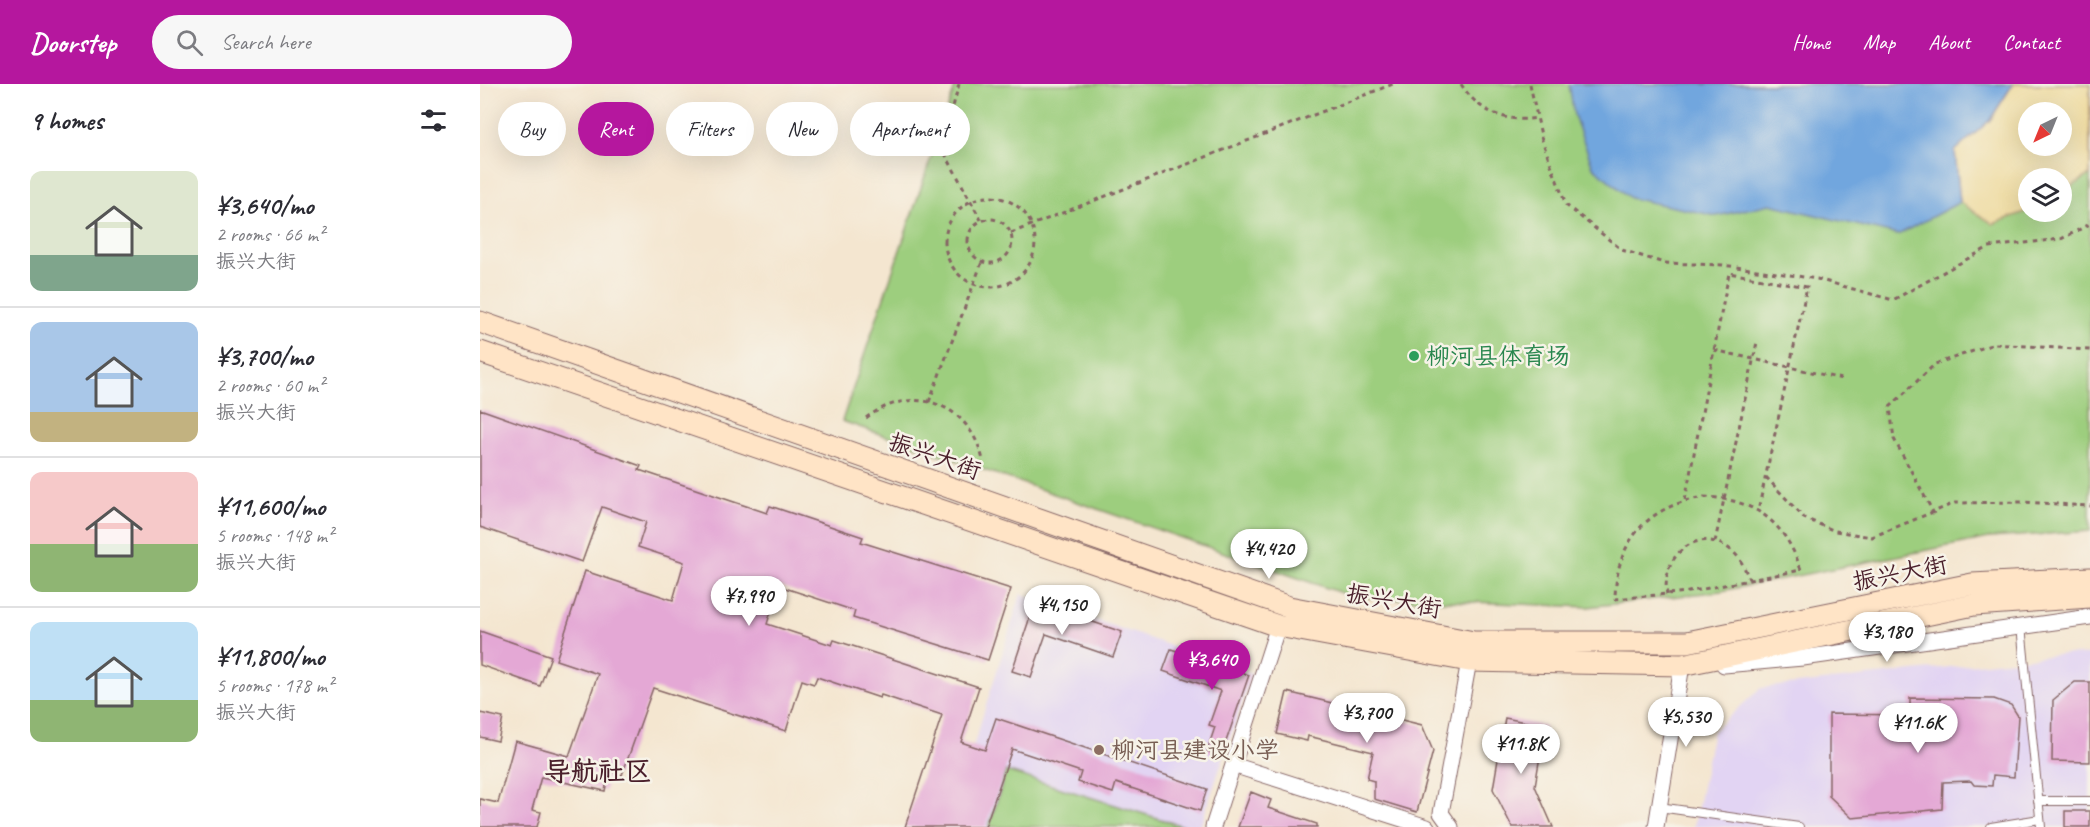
<!DOCTYPE html>
<html lang="en">
<head>
<meta charset="utf-8">
<style>
  :root { --surface:#fff; --page:#f7f7f7; --text:#2b2b33; --muted:#7c7c81; --line:#e1e1e2; --accent:#b5179e }
  body { margin:0; font-family:Caveat,"LXGW WenKai TC",sans-serif; background:var(--page); color:var(--text); height:100vh; display:flex; flex-direction:column; font-size:22px; white-space:nowrap }
  * { box-sizing:border-box; margin:0 }
  p { font-size:20px; color:var(--muted) }
  .icon { flex:none; width:33px; height:33px; fill:none; stroke:currentColor; stroke-width:2; stroke-linecap:round; stroke-linejoin:round }
  .map { position:relative; flex:1; overflow:hidden }
  .drawer { display:flex; flex-direction:column; background:var(--surface); width:480px }
  .drawer>* { flex:none }
  .hud { position:absolute; left:18px; top:18px; width:570px; height:54px; display:flex; gap:12px }
  .needle { width:39px; rotate:223deg }
  .buttons { position:absolute; left:1538px; top:18px; display:grid; gap:12px }
  .buttons a { display:grid; place-items:center; width:54px; height:54px; border-radius:50%; background:var(--surface); box-shadow:0 6px 24px #0002; font-size:30px }
  .price { position:absolute; translate:-50% -51px; padding:0 14px; border-radius:21px; background:#fff; color:#222; font-size:20px; line-height:39px; filter:drop-shadow(0 2px 3px #0008) }
  .price::after { content:''; position:absolute; left:50%; top:36px; width:18px; height:14px; margin-left:-9px; background:inherit; clip-path:polygon(0 0,100% 0,50% 100%) }
  .price.current { background:var(--accent); color:#fff }
  ul { padding:0; list-style:none }
  li { display:flex; align-items:center; gap:18px; height:150px; padding:0 30px }
  li+li { border-top:2px solid var(--line) }
  li span { display:grid; place-items:center; flex:none; width:168px; height:120px; border-radius:12px; color:#555 }
  li>.icon { margin-inline-start:auto }
  span .icon { width:72px; height:72px; fill:#fffc; stroke-width:1 }
  li b { font-size:26px }
  h2 { display:flex; justify-content:space-between; align-items:center; height:72px; padding:0 30px; font-size:26px }
  .pill { padding:0 21px; border-radius:27px; background:var(--surface); box-shadow:0 6px 24px #0002; font-size:21px; line-height:54px }
  .pill.current { background:var(--accent); color:#fff }
  header { display:flex; align-items:center; gap:36px; box-sizing:border-box; height:84px; padding:0 30px; background:var(--accent); color:#fff }
  header strong { font-size:28px }
  nav { display:flex; gap:33px; margin-inline-start:auto; font-size:21px }
  .search { width:420px; height:54px; background:var(--page); display:flex; align-items:center; gap:15px; box-sizing:border-box; padding:0 21px; border-radius:33px; color:var(--muted); font-size:22px }
  main { display:flex; flex:1; min-height:0 }
  .map>svg:first-child { display:block }
  .built { fill:#e2d4f3 }
  .green { fill:#9dce7e; stroke:#747654; stroke-width:1.5; fill-rule:evenodd }
  .sand { fill:#eeda9e; stroke:#9c7c64; stroke-width:1.5; fill-rule:evenodd }
  .water { fill:#71a6de; stroke:#5e6284; stroke-width:1.5 }
  .building { fill:#e4a8d5 }
  .lines { fill:none; stroke-linecap:round; stroke-linejoin:round }
  .lane-casing { stroke:#866565; stroke-width:10 }
  .street-casing { stroke:#866565; stroke-width:17 }
  .secondary-casing { stroke:#866565; stroke-width:23 }
  .path { stroke:#866565; stroke-width:3; stroke-dasharray:4.5 4.5; stroke-linecap:butt }
  .lane { stroke:#fff; stroke-width:8 }
  .street { stroke:#fff; stroke-width:15 }
  .secondary { stroke:#ffe4c6; stroke-width:21 }
  .leisure-dot { fill:#2e9e5b; stroke:#f7f3e8; stroke-width:2 }
  .education-dot { fill:#8d6e63; stroke:#f7f3e8; stroke-width:2 }
  .labels { text-anchor:middle; stroke-width:5; stroke-linejoin:round; paint-order:stroke }
  .leisure-label { font-size:24px; fill:#27864d; stroke:#f7f3e8; text-anchor:start }
  .street-label { font-size:24px; fill:#4a1f2b; stroke:#f7f3e8 }
  .education-label { font-size:24px; fill:#785e54; stroke:#f7f3e8; text-anchor:start }
  .quarter-label { font-size:27px; font-weight:bold; fill:#4a1f2b; stroke:#f7f3e8 }
</style>
</head>
<body>
<header>
<strong>Doorstep</strong>
<div class="search"><svg class="icon" aria-label="search" viewBox="0 0 24 24"><circle cx="10" cy="10" r="6"/><path d="M15 15l6 6"/></svg>Search here</div>
<nav><a>Home</a><a>Map</a><a>About</a><a>Contact</a></nav>
</header>
<main>
<section class="drawer">
<h2>9 homes<svg class="icon" aria-label="filters" viewBox="0 0 24 24"><path d="M4 7h16M4 17h16"/><circle cx="9" cy="7" r="2"/><circle cx="15" cy="17" r="2"/></svg></h2>
<ul>
<li><span style="background:linear-gradient(#dfe7d0 70%,#7fa58c 0)"><svg class="icon" aria-label="home" viewBox="0 0 24 24"><path d="M3 11l9-7 9 7M6 9v11h12V9"/></svg></span><div><b>¥3,640/mo</b><p>2 rooms · 66 m²</p><p>振兴大街</p></div></li>
<li><span style="background:linear-gradient(#a9c7e8 75%,#c2b280 0)"><svg class="icon" aria-label="home" viewBox="0 0 24 24"><path d="M3 11l9-7 9 7M6 9v11h12V9"/></svg></span><div><b>¥3,700/mo</b><p>2 rooms · 60 m²</p><p>振兴大街</p></div></li>
<li><span style="background:linear-gradient(#f6c9c9 60%,#8fb573 0)"><svg class="icon" aria-label="home" viewBox="0 0 24 24"><path d="M3 11l9-7 9 7M6 9v11h12V9"/></svg></span><div><b>¥11,600/mo</b><p>5 rooms · 148 m²</p><p>振兴大街</p></div></li>
<li><span style="background:linear-gradient(#bfe0f5 65%,#8fb573 0)"><svg class="icon" aria-label="home" viewBox="0 0 24 24"><path d="M3 11l9-7 9 7M6 9v11h12V9"/></svg></span><div><b>¥11,800/mo</b><p>5 rooms · 178 m²</p><p>振兴大街</p></div></li>
</ul>
</section>
<div class="map">
<svg width="1610" height="743" viewBox="0 0 1610 743">
  <rect width="100%" height="100%" fill="#f7f3e8"/>
  <filter id="ink" filterUnits="userSpaceOnUse"><feTurbulence type="fractalNoise" baseFrequency=".0167" numOctaves="2"/><feDisplacementMap in="SourceGraphic" scale="12" xChannelSelector="R" yChannelSelector="G"/><feConvolveMatrix kernelMatrix="1 2 1 2 8 2 1 2 1" color-interpolation-filters="sRGB"/></filter>
  <filter id="wash" filterUnits="userSpaceOnUse"><feTurbulence type="fractalNoise" baseFrequency=".008" numOctaves="4" result="noise"/><feDisplacementMap in="SourceGraphic" scale="24" xChannelSelector="R" yChannelSelector="G"/><feGaussianBlur stdDeviation="1.35" result="paint"/><feColorMatrix in="noise" values="0 0 0 0 0 0 0 0 0 0 0 0 0 0 0 0 0 1.4 0 .05"/><feComposite in="paint" operator="in"/></filter>
  <g filter="url(#wash)">
    <rect width="100%" height="100%" fill="#f4e6d0"/>
    <path class="built" d="M541,510L772,590L720,743H468Z
      M1587,570L1610,571V743H1214L1233,647L1281,604Z"/>
    <path class="green" d="M476,0H1610V447L1509,454L1241,507L1108,523L873,513L362,337ZM1548,28H1581V62H1548ZM1548,94H1581V128H1548Z
      M526,687L706,743H509Z"/>
    <path class="sand" d="M1533,0H1610V91L1581,109V94H1548V127L1513,140L1480,118L1475,67L1510,36ZM1548,28H1581V62H1548Z"/>
    <path class="water" d="M1089,0H1533L1510,36L1475,67L1480,118L1418,151L1290,120L1237,132L1150,114L1113,83L1094,31Z"/>
    <g id="blocks">
      <path class="building" d="M0,325L161,382L159,386L287,429L290,422L383,453L381,458L531,505L508,576L373,534L375,527L299,502L287,540L352,561L354,556L499,603L481,658L505,666L516,634L727,705L720,727L636,699L633,709L598,698L601,688L532,665L505,743H425L462,631L401,611L400,614L337,593L334,600L322,596L306,647L173,604L142,691L129,687L125,707L61,693L52,726L61,728L57,743H0V715L18,719L35,657L89,672L118,590L76,576L105,487L193,516L204,478L158,463L166,438L122,423L102,478L0,443Z
        M555,518L642,548L633,573L566,550L551,593L532,587Z
        M0,547L71,572L60,602L0,581Z
        M691,565L769,591L741,672L727,667L735,643L729,641L741,607L683,587Z
        M1595,598H1610V678L1572,677L1573,616Z
        M807,608L942,641L953,667L937,728L894,715V697L887,695L893,668L828,652L827,657L797,650Z
        M1430,614L1514,615L1531,621L1538,632L1534,693L1513,691L1512,702L1494,701L1491,697L1463,698L1462,725L1372,734L1349,712V630L1430,631Z
        M0,629L23,634L18,657L0,653Z
        M1025,634L1065,642L1055,702L1073,743H1032L1013,705Z
        M771,708L791,716L788,724L837,740V743H758Z
        M1585,727H1610V743H1585Z"/>
    </g>
  </g>
  <g filter="url(#ink)">
    <use href="#blocks" fill-opacity="0" stroke="#866565" stroke-width="1.5"/>
    <g class="lines">
      <g class="lane-casing">
        <path id="lane" d="M1541,542L1561,743
          M1558,717H1610
          M1179,723L1319,743
          M1511,743L1560,735"/>
      </g>
      <g class="street-casing">
        <path id="street" d="M1244,581L1323,574L1610,533
          M753,681L947,743
          M733,743L798,542
          M971,743L961,729L989,577
          M1176,743L1202,581H1211"/>
      </g>
      <g class="secondary-casing">
        <path id="secondary" d="M0,238L809,523L994,558H1207L1492,500L1610,494
          M0,268L798,542L989,577L1202,581L1494,521L1610,513"/>
      </g>
      <path class="path" d="M479,0L462,64L501,136
        M981,0C998,28 1026,39 1057,34
        M1050,0L1062,56L1086,121L1142,166L1184,179L1243,181L1337,195L1413,216L1509,163L1581,155L1610,140
        M465 158a45 45 0 1 1 90 0a45 45 0 1 1-90 0Z
        M488 157a22 22 0 1 1 44 0a22 22 0 1 1-44 0Z
        M531,149L913,0
        M1234,266L1362,295
        M449,318L502,178
        M386,334C433,299 489,318 503,376
        M1286,393L1324,434L1355,447L1392,453L1475,419L1542,418L1610,422
        M1224,413C1275,415 1305,438 1321,486L1208,508L1135,515C1136,457 1167,422 1224,413Z
        M1205,416L1249,189L1327,203L1278,427
        M1454,430L1414,355L1410,323L1455,280L1514,260L1610,266
        M1235,458L1277,258
        M1187,511C1180,472 1218,439 1252,467C1261,474 1265,485 1269,495"/>
      <use href="#lane" class="lane"/>
      <use href="#street" class="street"/>
      <use href="#secondary" class="secondary"/>
    </g>
  </g>
  <circle class="leisure-dot" cx="934" cy="272" r="6"/>
  <circle class="education-dot" cx="619" cy="666" r="6"/>
  <g class="labels">
    <g class="leisure-label">
      <text x="946" y="280">柳河县体育场</text>
    </g>
    <g class="street-label">
      <text transform="translate(455 372) rotate(19)" y="8">振兴大街</text>
      <text transform="translate(1420 489) rotate(-11)" y="8">振兴大街</text>
      <text transform="translate(914 517) rotate(10)" y="8">振兴大街</text>
    </g>
    <g class="education-label">
      <text x="631" y="674">柳河县建设小学</text>
    </g>
    <g class="quarter-label">
      <text x="118" y="696">导航社区</text>
    </g>
  </g>
</svg>
<div class="buttons">
<a><svg class="needle" viewBox="-14 -14 28 28"><path d="M0-13l5 13h-10z" fill="#e53935"/><path d="M0 13l5-13h-10z" fill="#7c7c81"/></svg></a>
<a><svg class="icon" aria-label="layers" viewBox="0 0 24 24"><path d="M12 4l9 5-9 5-9-5zM3 14l9 5 9-5"/></svg></a>
</div>
<b class="price" style="left:789px;top:496px">¥4,420</b>
<b class="price" style="left:269px;top:543px">¥7,990</b>
<b class="price" style="left:582px;top:552px">¥4,150</b>
<b class="price" style="left:1407px;top:579px">¥3,180</b>
<b class="price current" style="left:732px;top:607px">¥3,640</b>
<b class="price" style="left:887px;top:660px">¥3,700</b>
<b class="price" style="left:1206px;top:664px">¥5,530</b>
<b class="price" style="left:1438px;top:670px">¥11.6K</b>
<b class="price" style="left:1041px;top:691px">¥11.8K</b>
<div class="hud">
<a class="pill">Buy</a>
<a class="pill current">Rent</a>
<a class="pill">Filters</a>
<a class="pill">New</a>
<a class="pill">Apartment</a>
</div>
</div>
</main>
</body>
</html>
